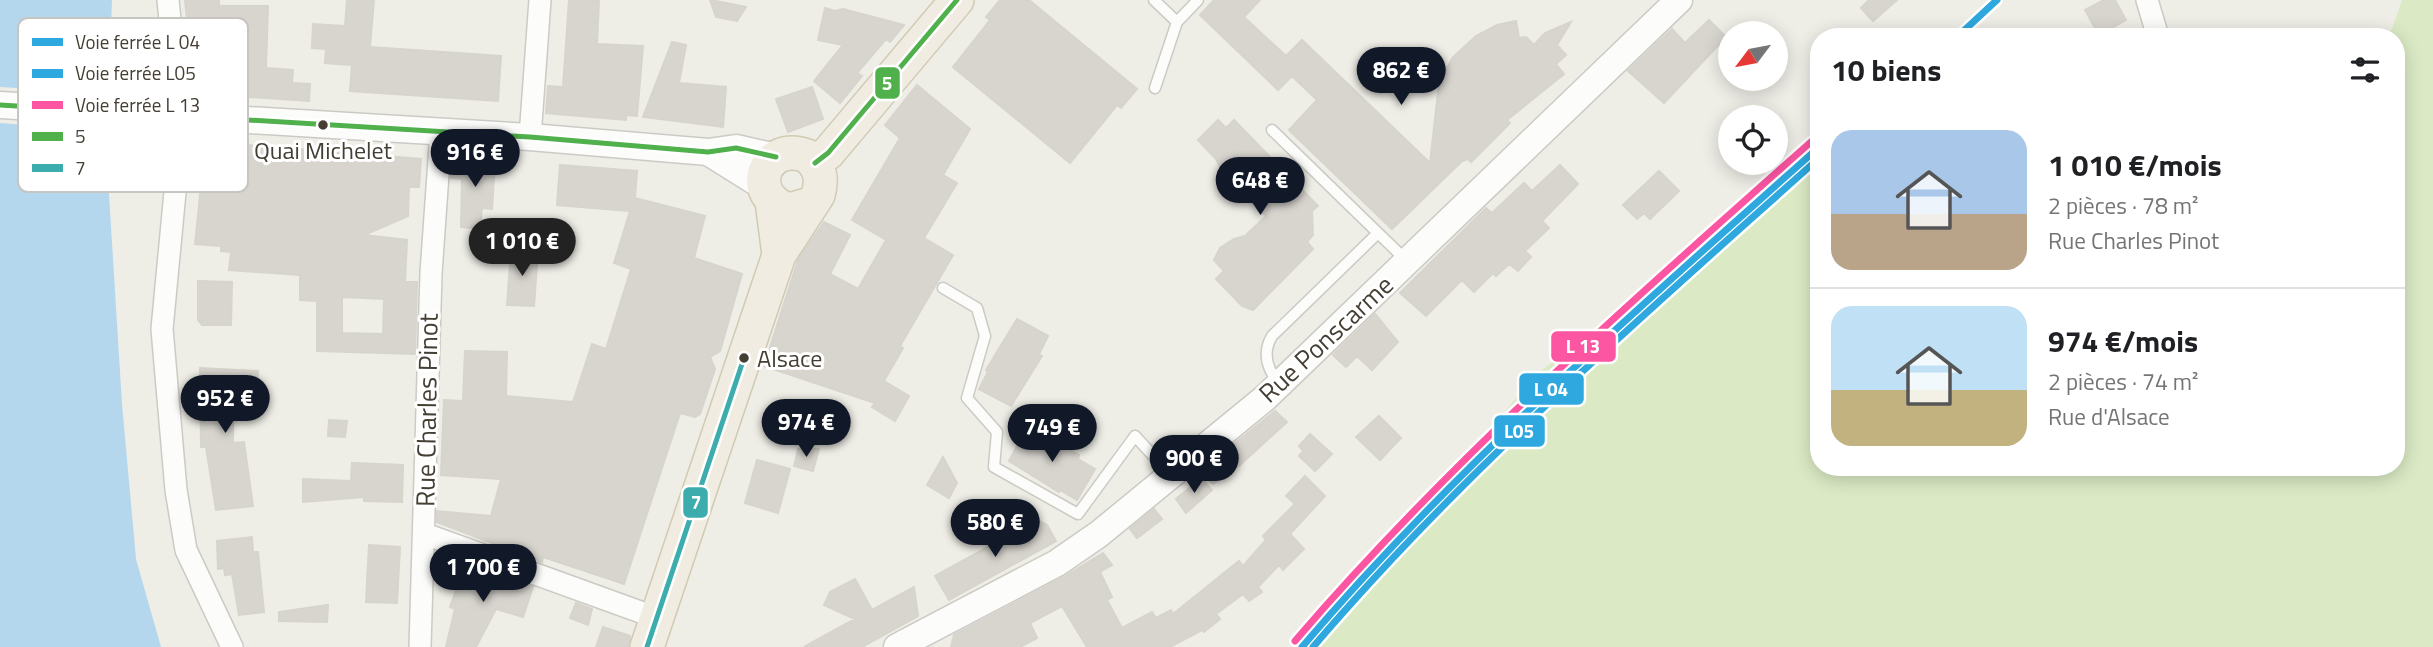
<!DOCTYPE html>
<html lang="fr">
<head>
<meta charset="utf-8">
<style>
  :root { --surface:#fff; --page:#f2f2f2; --text:#202124; --muted:#757577; --line:#e0e0e0; --accent:#111827 }
  body { margin:0; font-family:"Titillium Web",sans-serif; background:var(--page); color:var(--text); height:100vh; display:flex; flex-direction:column; font-size:26px; white-space:nowrap }
  * { box-sizing:border-box; margin:0 }
  p { font-size:23px; color:var(--muted) }
  .icon { flex:none; width:38px; height:38px; fill:none; stroke:currentColor; stroke-width:2; stroke-linecap:round; stroke-linejoin:round }
  .map { position:relative; flex:1; overflow:hidden }
  .side { position:absolute; left:1810px; top:28px; width:595px; height:448px; display:flex; flex-direction:column; background:var(--surface); border-radius:28px; box-shadow:0 4px 18px #0003 }
  .side>* { flex:none }
  .needle { width:46px; rotate:238deg }
  .tools { position:absolute; left:1718px; top:21px; display:grid; gap:14px }
  .tools a { display:grid; place-items:center; width:70px; height:70px; border-radius:50%; background:var(--surface); box-shadow:0 4px 18px #0003; font-size:35px }
  .price { position:absolute; translate:-50% -60px; padding:0 16px; border-radius:24px; background:var(--accent); color:#fff; font-size:23px; line-height:46px; filter:drop-shadow(0 2px 4px #0008) }
  .price::after { content:''; position:absolute; left:50%; top:42px; width:21px; height:16px; margin-left:-10px; background:inherit; clip-path:polygon(0 0,100% 0,50% 100%) }
  .price.active { background:#222; color:#fff }
  ul { padding:0; list-style:none }
  li { display:flex; align-items:center; gap:21px; height:175px; padding:0 21px }
  li+li { border-top:2px solid var(--line) }
  li span { display:grid; place-items:center; flex:none; width:196px; height:140px; border-radius:21px; color:#555 }
  li>.icon { margin-inline-start:auto }
  span .icon { width:84px; height:84px; fill:#fffc; stroke-width:1 }
  li b { font-size:30px }
  h2 { display:flex; justify-content:space-between; align-items:center; height:84px; padding:0 21px; font-size:30px }
  .map>svg:first-child { display:block }
  .green { fill:#dbeac5 }
  .water { fill:#b5d7ee }
  .pier { fill:#eeede6 }
  .building { fill:#d8d5cf; stroke:#d6d4cc; stroke-width:2; fill-rule:evenodd }
  .lines { fill:none; stroke-linecap:round; stroke-linejoin:round }
  .service-casing { stroke:#cccac4; stroke-width:13 }
  .minor-casing { stroke:#cccac4; stroke-width:24 }
  .tertiary-casing { stroke:#cccac4; stroke-width:29 }
  .primary-casing { stroke:#d1cab3; stroke-width:36 }
  .service { stroke:#fcfcfb; stroke-width:10 }
  .minor { stroke:#fcfcfb; stroke-width:21 }
  .tertiary { stroke:#fcfcfb; stroke-width:26 }
  .primary { stroke:#f0ece2; stroke-width:33 }
  .bus-1-casing { stroke:#fff; stroke-width:10 }
  .bus-2-casing { stroke:#fff; stroke-width:10 }
  .bus-1 { stroke:#50b04b; stroke-width:5 }
  .bus-2 { stroke:#3cacad; stroke-width:5 }
  .rail-1-casing { stroke:#fff; stroke-width:12 }
  .rail-2-casing { stroke:#fff; stroke-width:12 }
  .rail-3-casing { stroke:#fff; stroke-width:12 }
  .rail-1 { stroke:#2ea8de; stroke-width:7 }
  .rail-2 { stroke:#2ea8de; stroke-width:7 }
  .rail-3 { stroke:#fc55a2; stroke-width:7 }
  .bus-dot { fill:#443e33; stroke:#fff; stroke-width:2.5 }
  .labels { text-anchor:middle; stroke-width:6; stroke-linejoin:round; paint-order:stroke }
  .bus-label { font-size:24px; fill:#443e33; stroke:#fff }
  .street-label { font-size:26px; fill:#443e33; stroke:#fff }
  .key { fill:#fff; stroke:#c7c5c2; stroke-width:2 }
  .key-label { font-size:19px; fill:#443e33 }
  .line-badge { stroke:#fff; stroke-width:2.5 }
  .badge-label { font-size:19px; text-anchor:middle; font-weight:bold; fill:#fff }
</style>
</head>
<body>
<div class="map">
<svg width="2433" height="647" viewBox="0 0 2433 647">
  <rect width="100%" height="100%" fill="#eeede6"/>
  <path class="green" d="M2402,0H2433V647H1314L1534,376L1818,167V467H2396V37H2389Z"/>
  <path class="water" d="M0,0H112L110,55L95,87L90,132L96,148L107,162L122,404L136,559L161,647H0Z"/>
  <path class="pier" d="M0,87L98,93L94,130L0,123Z"/>
  <path class="building" d="M185,0H219V6H268L266,68L293,70L292,83L310,84L309,101L205,94L194,84Z
    M347,0H374L370,47L501,56L498,101L350,91L352,65L325,63L326,49L312,48L313,24L345,26Z
    M569,0H599L597,44L643,46L637,116L626,115V120L546,113L548,86L563,87Z
    M710,0H711L746,7L737,21L716,17Z
    M1000,0H1029L1137,89L1121,108L1117,105L1070,163L953,67L990,20L986,17Z
    M1214,0H1260L1244,17L1286,56L1302,40L1430,163L1439,83L1453,57L1476,36L1497,25L1516,21L1519,38L1526,37L1534,45L1545,33L1571,22L1557,45L1566,55L1556,64L1564,74L1507,120L1510,123L1471,162L1468,159L1462,161L1392,229L1289,130L1317,100L1292,76L1278,90L1200,15Z
    M1869,0H1897L1873,21L1861,8Z
    M2104,0H2115L2126,20L2099,35L2085,10Z
    M825,8L835,11L843,9L904,25L890,42L886,39L857,73L862,76L840,103L814,81L843,45L818,40Z
    M1709,20L1726,37L1664,103L1628,71L1672,29L1685,43Z
    M672,42L686,45L679,83L726,87L723,127L643,117Z
    M917,85L970,129L943,175L957,183L924,238L953,255L900,346L903,348L884,381L909,396L895,421L872,407L875,403L764,366L798,260L824,222L850,235L830,274L858,289L886,240L852,220L900,138L885,125Z
    M812,87L823,119L788,132L776,99Z
    M1218,120L1226,128L1234,120L1318,206L1312,211L1313,235L1307,242L1313,249L1253,310L1242,306L1216,279L1224,271L1214,260L1220,248L1234,239L1245,236L1266,216L1222,171L1216,159L1198,140Z
    M223,143L421,159L419,187H409L408,216L364,235L407,240L405,282H417L415,354L317,351V301L300,300V275L229,270L231,252L221,251V246L195,244L204,157L209,145L223,146ZM342,297L384,299L383,334L342,333Z
    M458,160L495,161L492,209L482,208L480,229L461,227L462,179L451,178L452,164Z
    M560,165L637,171L635,198L705,216L694,258L742,274L720,351L710,357L715,369L700,414L695,417L680,413L624,584L543,557L542,562L437,522V511L491,516L501,479L441,475L444,400L463,401L465,351L507,352L506,396L573,402L592,344L606,349L631,269L614,263L630,211L557,205Z
    M1560,165L1578,184L1542,221L1549,228L1525,251L1531,257L1518,271L1509,264L1496,276L1493,273L1474,292L1462,280L1426,316L1400,293L1486,208L1492,213L1524,183L1532,191Z
    M1659,171L1679,191L1650,219L1644,213L1637,219L1623,205Z
    M511,250L538,252L534,306L507,305Z
    M198,281L232,282L231,325H202L198,320Z
    M1375,314L1398,342L1372,370L1357,356L1346,367L1333,355Z
    M1017,319L1048,336L1039,354L1042,356L1011,406L979,389L988,372L986,370Z
    M200,368L258,371L257,392L235,391L233,423V443L244,442L253,506L216,510L206,447H201Z
    M1275,411L1287,422L1240,465L1213,484L1199,472Z
    M1379,416L1401,438L1380,460L1356,437Z
    M329,420L347,421L345,437L328,436Z
    M1026,430L1044,439L1045,436L1079,455L1078,459L1095,469L1077,500L1060,490L1059,492L1009,461Z
    M1310,434L1332,454L1315,471L1299,456L1303,451L1299,446Z
    M798,449H819L813,471L794,466Z
    M943,457L957,483L949,498L927,485Z
    M757,460L790,469L778,513L745,503Z
    M352,463L403,465L402,502L364,501V497L303,502V479L351,481Z
    M1305,476L1325,496L1290,534L1304,549L1283,570L1279,565L1258,587L1262,592L1249,601L1243,594L1216,614L1220,619L1204,632L1202,630L1170,647H1087L1062,606L1030,623L1037,638L1020,647H951L954,635L1064,577L1103,553L1112,565L1100,572L1112,597L1107,600L1122,628L1152,612L1156,618L1171,610L1173,614L1239,561L1243,566L1266,540L1263,536L1295,504L1286,496Z
    M1201,478L1212,490L1186,513L1176,499Z
    M1154,509L1162,519L1137,538L1130,529Z
    M1037,520L1047,525L1056,541L949,600L935,576Z
    M252,537L253,552H258L264,612L239,615L232,574L225,575L224,568L218,569L217,541Z
    M369,545L400,547L397,603L366,602Z
    M466,563L533,587L523,617L496,609L476,647H446L455,609L450,607Z
    M855,579L872,610L914,587L918,616L862,647H804L855,619L824,605L830,592Z
    M576,603L592,609L588,625L570,618Z
    M328,605L327,622L279,621V612Z
    M603,627L630,636L628,647H596Z"/>
  <g class="lines">
    <g class="service-casing">
      <path id="service" d="M1154,0L1177,22
        M1155,88L1177,22L1198,0
        M1272,130L1378,233
        M943,288L977,308L985,336L967,398L997,432L994,467L1078,514L1135,436L1171,475
        M1280,384C1267,370 1262,353 1272,336L1378,233L1408,262"/>
    </g>
    <g class="minor-casing">
      <path id="minor" d="M168,0L181,129L162,329L176,490L186,550L232,647
        M2147,0L2158,37
        M530,137L540,0
        M425,534L657,618
        M420,647L431,273L441,132"/>
    </g>
    <g class="tertiary-casing">
      <path id="tertiary" d="M0,105L530,137L708,152L736,148L776,157
        M708,152L764,187
        M897,647L1057,563L1099,534L1265,398L1679,0"/>
    </g>
    <g class="primary-casing">
      <path id="primary" d="M815,163L828,153L957,0
        M772,201L779,255L818,195C823,178 820,167 807,156C763,140 745,196 789,210L810,204
        M647,647L779,255"/>
    </g>
    <use href="#service" class="service"/>
    <use href="#minor" class="minor"/>
    <use href="#tertiary" class="tertiary"/>
    <use href="#primary" class="primary"/>
    <g class="bus-1-casing">
      <path id="bus-1" d="M0,105L530,137L708,152L736,148L776,157
        M815,163L828,153L957,0"/>
    </g>
    <g class="bus-2-casing">
      <path id="bus-2" d="M647,647L744,358"/>
    </g>
    <use href="#bus-1" class="bus-1"/>
    <use href="#bus-2" class="bus-2"/>
    <g class="rail-1-casing">
      <path id="rail-1" d="M1957,37L1997,0
        M1302,647C1458,464 1639,308 1818,148"/>
    </g>
    <g class="rail-2-casing">
      <path id="rail-2" d="M1313,647C1466,468 1643,316 1818,159"/>
    </g>
    <g class="rail-3-casing">
      <path id="rail-3" d="M1295,641C1452,458 1632,301 1812,141"/>
    </g>
    <use href="#rail-1" class="rail-1"/>
    <use href="#rail-2" class="rail-2"/>
    <use href="#rail-3" class="rail-3"/>
  </g>
  <g class="bus-dot">
    <circle cx="323" cy="125" r="6"/>
    <circle cx="744" cy="358" r="6"/>
  </g>
  <g class="labels">
    <g class="bus-label">
      <text x="323" y="159">Quai Michelet</text>
      <text x="757" y="367" text-anchor="start">Alsace</text>
    </g>
    <g class="street-label">
      <text transform="translate(1326 339) rotate(-43)" y="9">Rue Ponscarme</text>
      <text transform="translate(427 410) rotate(-89)" y="9">Rue Charles Pinot</text>
    </g>
  </g>
  <rect x="18" y="18" width="230" height="174" rx="10" class="key"/>
  <rect x="32" y="38" width="31" height="8" fill="#2ea8de"/>
  <rect x="32" y="69" width="31" height="9" fill="#2ea8de"/>
  <rect x="32" y="101" width="31" height="8" fill="#fc55a2"/>
  <rect x="32" y="132" width="31" height="9" fill="#50b04b"/>
  <rect x="32" y="164" width="31" height="8" fill="#3cacad"/>
  <g class="key-label">
    <text x="75" y="49">Voie ferrée L 04</text>
    <text x="75" y="80">Voie ferrée L05</text>
    <text x="75" y="112">Voie ferrée L 13</text>
    <text x="75" y="143">5</text>
    <text x="75" y="175">7</text>
  </g>
  <g class="line-badge">
    <rect x="874" y="66" width="27" height="34" rx="7" fill="#50b04b"/>
    <rect x="1550" y="330" width="67" height="33" rx="7" fill="#fc55a2"/>
    <rect x="1518" y="372" width="67" height="34" rx="7" fill="#2ea8de"/>
    <rect x="1493" y="414" width="53" height="34" rx="7" fill="#2ea8de"/>
    <rect x="682" y="486" width="27" height="33" rx="7" fill="#3cacad"/>
  </g>
  <g class="badge-label">
    <text x="887" y="90">5</text>
    <text x="1583" y="353">L 13</text>
    <text x="1551" y="396">L 04</text>
    <text x="1519" y="438">L05</text>
    <text x="696" y="509">7</text>
  </g>
</svg>
<div class="tools">
<a><svg class="needle" viewBox="-14 -14 28 28"><path d="M0-13l5 13h-10z" fill="#e53935"/><path d="M0 13l5-13h-10z" fill="#757577"/></svg></a>
<a><svg class="icon" aria-label="locate" viewBox="0 0 24 24"><circle cx="12" cy="12" r="6"/><path d="M12 2v4M12 18v4M2 12h4M18 12h4"/></svg></a>
</div>
<b class="price" style="left:1401px;top:107px">862 €</b>
<b class="price" style="left:475px;top:189px">916 €</b>
<b class="price" style="left:1260px;top:217px">648 €</b>
<b class="price active" style="left:522px;top:278px">1 010 €</b>
<b class="price" style="left:225px;top:435px">952 €</b>
<b class="price" style="left:806px;top:459px">974 €</b>
<b class="price" style="left:1052px;top:464px">749 €</b>
<b class="price" style="left:1194px;top:495px">900 €</b>
<b class="price" style="left:995px;top:559px">580 €</b>
<b class="price" style="left:483px;top:604px">1 700 €</b>
<section class="side">
<h2>10 biens<svg class="icon" aria-label="filters" viewBox="0 0 24 24"><path d="M4 7h16M4 17h16"/><circle cx="9" cy="7" r="2"/><circle cx="15" cy="17" r="2"/></svg></h2>
<ul>
<li><span style="background:linear-gradient(#a9c7e8 60%,#b9a48a 0)"><svg class="icon" aria-label="home" viewBox="0 0 24 24"><path d="M3 11l9-7 9 7M6 9v11h12V9"/></svg></span><div><b>1 010 €/mois</b><p>2 pièces · 78 m²</p><p>Rue Charles Pinot</p></div></li>
<li><span style="background:linear-gradient(#bfe0f5 60%,#c2b280 0)"><svg class="icon" aria-label="home" viewBox="0 0 24 24"><path d="M3 11l9-7 9 7M6 9v11h12V9"/></svg></span><div><b>974 €/mois</b><p>2 pièces · 74 m²</p><p>Rue d'Alsace</p></div></li>
</ul>
</section>
</div>
</body>
</html>
